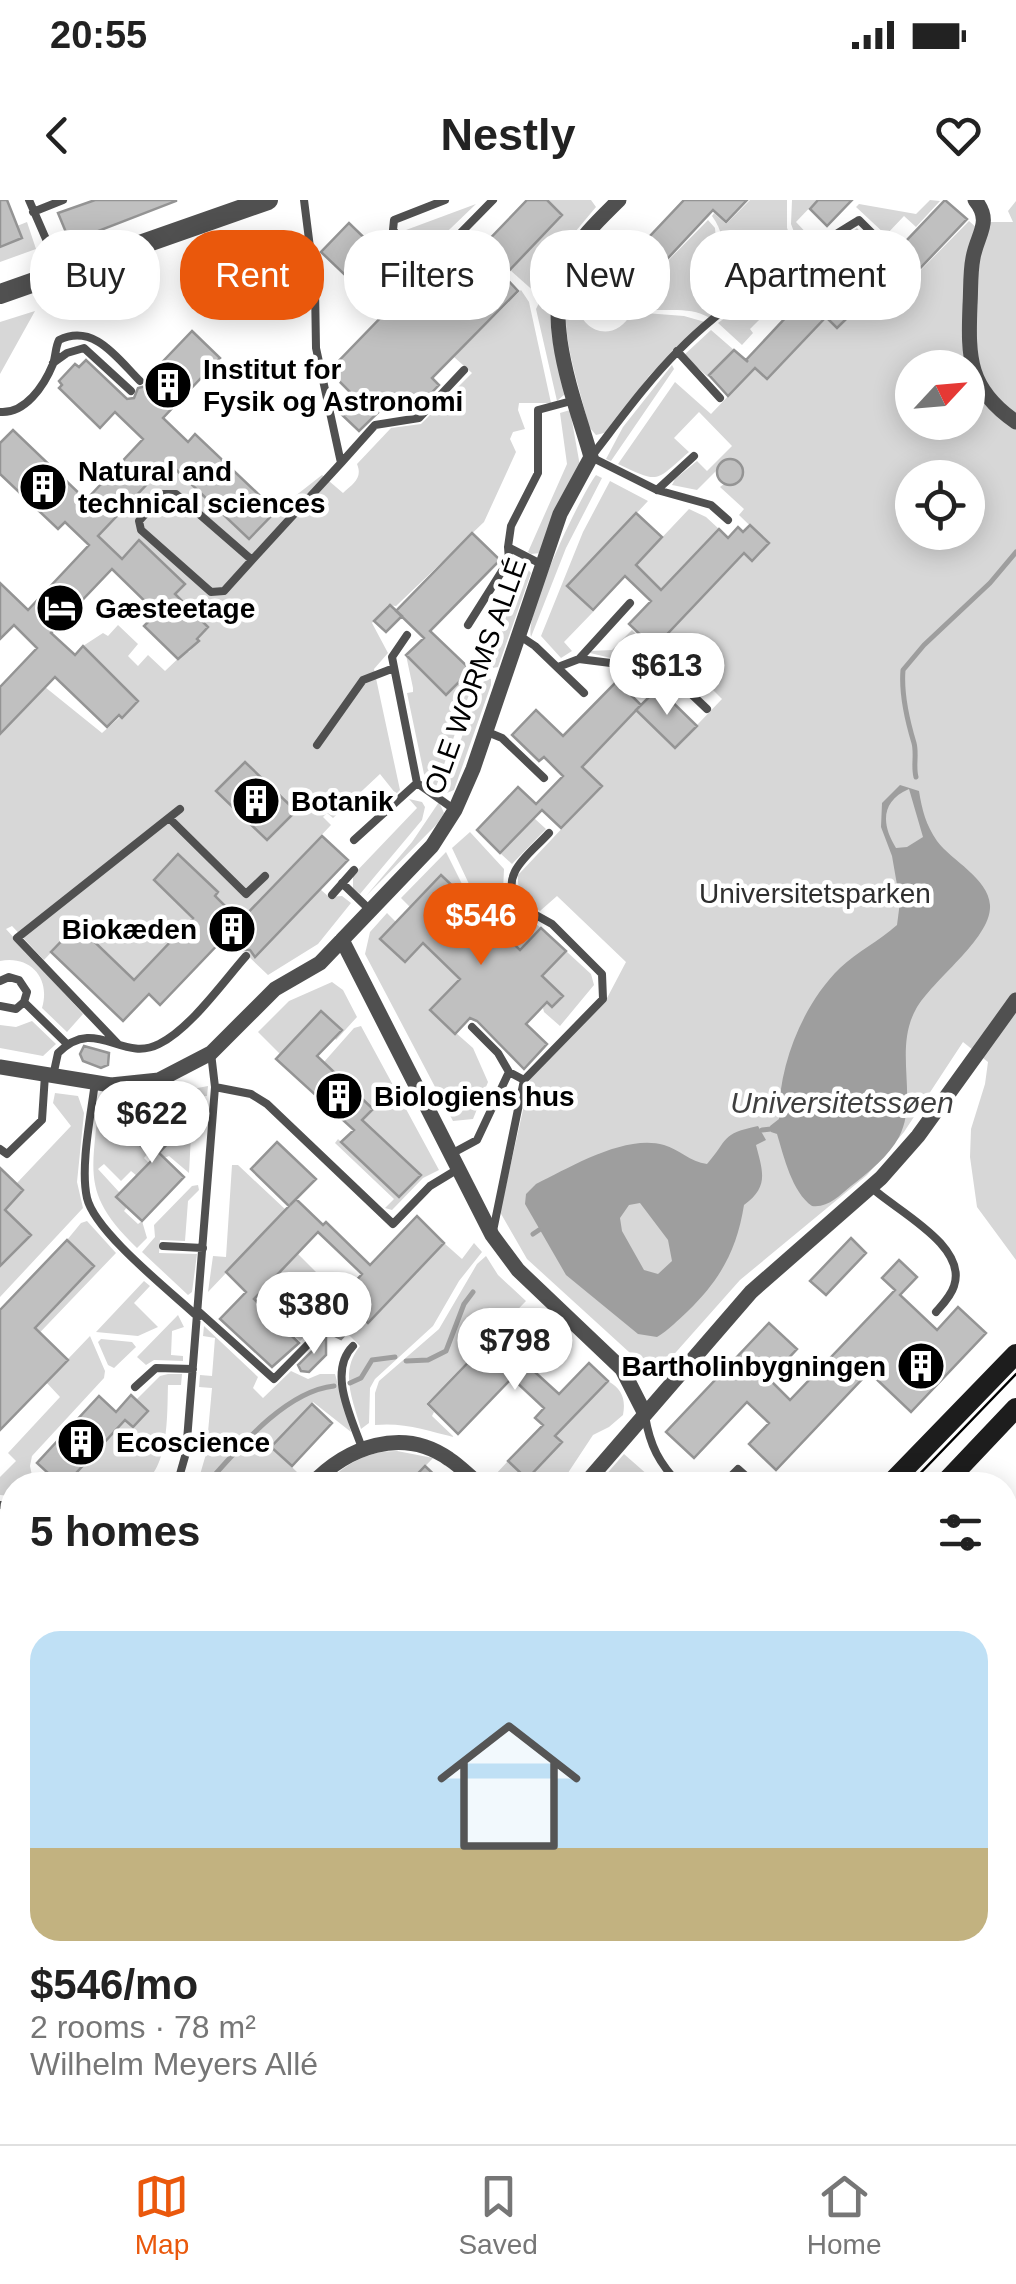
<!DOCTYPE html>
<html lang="en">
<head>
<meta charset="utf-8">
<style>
  :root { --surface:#fff; --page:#f2f2f2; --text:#222; --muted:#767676; --line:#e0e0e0; --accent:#ea580c }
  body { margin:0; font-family:Helvetica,sans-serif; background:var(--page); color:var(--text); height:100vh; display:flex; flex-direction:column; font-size:38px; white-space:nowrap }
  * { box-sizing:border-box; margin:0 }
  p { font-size:32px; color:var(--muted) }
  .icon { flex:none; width:55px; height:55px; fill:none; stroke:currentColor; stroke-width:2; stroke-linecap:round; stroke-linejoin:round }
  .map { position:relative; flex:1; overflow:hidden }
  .side { position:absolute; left:0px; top:1272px; width:1018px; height:672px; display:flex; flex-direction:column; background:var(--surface); border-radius:40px 40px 0 0; box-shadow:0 5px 25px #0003 }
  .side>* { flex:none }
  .top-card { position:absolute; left:30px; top:30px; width:958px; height:90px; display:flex; gap:20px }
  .needle { width:65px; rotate:64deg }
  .buttons { position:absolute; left:895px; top:150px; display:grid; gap:20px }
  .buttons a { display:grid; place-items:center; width:90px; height:90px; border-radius:50%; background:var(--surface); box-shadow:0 5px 25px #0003; font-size:50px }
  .price { position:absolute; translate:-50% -85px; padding:0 22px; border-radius:35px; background:#fff; color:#222; font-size:32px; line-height:65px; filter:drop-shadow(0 2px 5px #0008) }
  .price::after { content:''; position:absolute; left:50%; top:60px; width:30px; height:22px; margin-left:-15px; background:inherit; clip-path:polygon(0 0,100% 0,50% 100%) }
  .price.active { background:var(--accent); color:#fff }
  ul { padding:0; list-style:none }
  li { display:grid; align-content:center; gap:20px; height:530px; padding:0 30px }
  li+li { border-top:2px solid var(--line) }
  li span { display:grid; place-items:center; height:310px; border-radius:30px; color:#555 }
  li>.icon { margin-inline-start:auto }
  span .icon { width:180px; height:180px; fill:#fffc; stroke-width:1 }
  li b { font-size:42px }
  h2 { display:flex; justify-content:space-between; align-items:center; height:120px; padding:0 30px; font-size:42px }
  .chip { padding:0 35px; border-radius:40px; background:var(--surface); box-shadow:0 5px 25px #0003; font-size:35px; line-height:90px }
  .chip.active { background:var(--accent); color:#fff }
  .status { display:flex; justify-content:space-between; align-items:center; height:70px; padding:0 50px; background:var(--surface); direction:ltr }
  .status svg { height:28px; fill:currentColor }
  header { display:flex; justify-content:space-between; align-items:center; height:130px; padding:0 30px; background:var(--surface); font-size:45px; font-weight:700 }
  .tab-bar { display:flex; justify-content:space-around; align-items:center; height:140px; border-top:2px solid var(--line); background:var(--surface); font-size:28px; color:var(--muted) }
  .tab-bar a { display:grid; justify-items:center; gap:5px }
  .tab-bar .active { color:var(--accent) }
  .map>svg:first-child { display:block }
  .green { fill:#d7d7d7; fill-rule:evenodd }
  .water { fill:#9e9e9e; fill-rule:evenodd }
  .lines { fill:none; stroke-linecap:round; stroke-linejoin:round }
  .stream { stroke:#9e9e9e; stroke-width:5 }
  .building { fill:#c0c0c0; stroke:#949494; stroke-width:2.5 }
  .service { stroke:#505050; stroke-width:8 }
  .minor { stroke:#505050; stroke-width:15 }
  .tertiary { stroke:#505050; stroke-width:20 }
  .secondary { stroke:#1d1d1d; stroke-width:20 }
  .tram { stroke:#000; stroke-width:2.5 }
  .labels { text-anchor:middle; stroke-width:9; stroke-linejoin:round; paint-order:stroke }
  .poi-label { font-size:28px; font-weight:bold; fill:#000; stroke:#fff; text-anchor:start }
  .street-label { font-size:28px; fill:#000; stroke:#fff }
  .park-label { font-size:28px; fill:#2e2e2e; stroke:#fff }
  .water-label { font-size:30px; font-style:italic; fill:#3f3f3f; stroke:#fff }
</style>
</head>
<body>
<div class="status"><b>20:55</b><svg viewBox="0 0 49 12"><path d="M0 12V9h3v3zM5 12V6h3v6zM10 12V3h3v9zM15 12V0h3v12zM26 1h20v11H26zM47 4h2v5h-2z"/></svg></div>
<header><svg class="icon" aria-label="back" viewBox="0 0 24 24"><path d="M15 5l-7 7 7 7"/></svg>Nestly<svg class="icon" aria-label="heart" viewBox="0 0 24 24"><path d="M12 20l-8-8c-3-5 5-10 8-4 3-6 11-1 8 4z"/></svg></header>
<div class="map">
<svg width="1016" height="1944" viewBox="0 0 1016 1944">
  <rect width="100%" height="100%" fill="#fff"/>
  <path class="green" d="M547,0H591L596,7L560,50L546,86L537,94L510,70L562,15Z
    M750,0H787V28L797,54L740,93C712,64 733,44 712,16L714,13L726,24Z
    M792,0H817L796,22L813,40L802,53L791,24Z
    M930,0L940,1L916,27L904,16L886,35L856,7L859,4L916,14Z
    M1016,1V1060L977,1007L970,957L971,929L985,884L988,862L963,842L904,932L867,975L740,1080L661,1169L652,1173L527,1059L500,1012L530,879L606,800L626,762L557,696L540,711C525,701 517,694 518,675L602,586L582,567L636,510L675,548L722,499L670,447L661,455L654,448L744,353L752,360L768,343L739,315L744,309L720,287L724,284L731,285L744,272L737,260L726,261L697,290L672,285L675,279L697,261L707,271L732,246L699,212L674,238L689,252C654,282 661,284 618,264L675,182L711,214L755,168L767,179L826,117L838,128L895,71L908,83L969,21L986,36L990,22H1013L1008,11ZM912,168H968V222H912ZM912,278H968V332H912Z
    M476,4L426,52L406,30Z
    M708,20L715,28L719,75L736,100L710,118C678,99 643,124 616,93L641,63L654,75Z
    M27,22L36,49L0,62V47L22,38L17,26Z
    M857,28L872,45L845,73L840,69L810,91L789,71L804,60L815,59Z
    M577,65L592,79C554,115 609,157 632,112L684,116L705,122L649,176L608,232L596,235L589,227C577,175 551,116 577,65Z
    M781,76L799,92L792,98L798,103L790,111L781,103L768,116L765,114L750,129L753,133L742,145L718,123Z
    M521,90L529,102L551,203H519L518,210L525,229L513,232L510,239L516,252L484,322L396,406L388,405L372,423L388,453L374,469L400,590L396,594L380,574L333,618L327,613L323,617L331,625L240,721L215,696L217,692L178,654L154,680L193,718L134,780L77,725L44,760L12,726L6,729L83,814L67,832L42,808C51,778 30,755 0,761V534L45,487L102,533L138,501L83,446L103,433L108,436L118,425L138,444L128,456L138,466L148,455L165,471L186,451L189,452L208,427L175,395L184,383L140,341L122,359L98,336L168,262L249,339L276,311L322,275L343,293C353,284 363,278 357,264L391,228L421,224L472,173L454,157Z
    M539,103L549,107L565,194L557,201L536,109Z
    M35,111L0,174V122Z
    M711,130L734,150L708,177L684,155Z
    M672,165L674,169L611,261L606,259L623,227Z
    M570,210L580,266L540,353L531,354L528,352L567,264L560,213Z
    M596,275L602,278L566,348L531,437C524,414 579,298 596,275Z
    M610,281L648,301L568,387L593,412L564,442L572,451L561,458L541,436L583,332Z
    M689,309L706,317L719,329L661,390L636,365Z
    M526,367L531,373L498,467L493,468L490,464L522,369Z
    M632,430L643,441L623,461L590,453L589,451L612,450Z
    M406,455L446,495L461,480L471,489L436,587L424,574L407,493L413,492V488Z
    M487,478L491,479V485L454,590L447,593L443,589L481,484Z
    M409,599L422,602L425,607L422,620L360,694L353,688V675L417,608Z
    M439,602L444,613L437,624L366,696L412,642Z
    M534,618L546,629L512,664L500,653Z
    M470,632L504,669L503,692L500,694L469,684L452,648Z
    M446,652L468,696L466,698L441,675L410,707L401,698Z
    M320,689L329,697L342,696L351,703L318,744L268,775L246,754L249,751L255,757Z
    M387,713L396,722L380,739L404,762L423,743L460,779L430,810L473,848L488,882L473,919L453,921L365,754L370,732Z
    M514,715L531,720L541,728L519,750L497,728Z
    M566,751L591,774L594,785L560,826L544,812L543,808L547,802L553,807L563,796L542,776Z
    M332,782L343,790L357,817L336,840L321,811L280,854L258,832L289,801Z
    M32,821L56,844L43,856L0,848V825L16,827Z
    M361,826L439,970L423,978L392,1010L385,1008L394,999L335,943L338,939L399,997L420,975L362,920L373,909L324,862L354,828Z
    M208,886L207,896L193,897L189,973L169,956L164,958L159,953L180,930L156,907L129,934L148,953L144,958L149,963L137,976L131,971L121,981L104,964L98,969L120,993L117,997L127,1007L124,1011L138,1024L142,1021L147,1038L137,1048C80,993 93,972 99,899L135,900Z
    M55,893L78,896L84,913L77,982L83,1008L0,1097V1066L30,1035L5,1009L23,991L16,984L71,926L53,903Z
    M232,965H238L286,1010L208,1092L213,1056L226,1057Z
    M198,985L199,990L188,1001L185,1041L160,1040L159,1053L197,1054L192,1092L188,1095L142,1052L155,1037L154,1025L192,986Z
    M87,1021L116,1053L26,1147L21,1142L94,1066L67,1040L81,1023Z
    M444,1043L462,1059L474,1043L482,1052L459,1081L433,1126L375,1179L370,1188L369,1223L361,1229C353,1200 339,1172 360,1146L347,1133L363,1117L369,1122Z
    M298,1054L336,1092L320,1109L327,1116L300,1141L254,1099Z
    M486,1056L498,1075L526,1101L426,1204L434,1212L432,1216L454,1237C428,1231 404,1222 375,1225V1193L379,1181L439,1129L477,1064Z
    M144,1081L150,1086L134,1103L158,1127L138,1136L96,1132Z
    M178,1115L184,1127L172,1131L171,1155L183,1156V1161L154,1160L146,1165L137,1157Z
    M204,1126L258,1177L253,1188L263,1198L291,1171L308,1179L320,1174H335L351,1232L313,1202L271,1247L297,1272L286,1285H197L206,1254L212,1188L199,1187L200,1175L212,1176L215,1138L203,1136Z
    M90,1136L105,1171L104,1178L32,1256L30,1266L34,1285H12V1296L0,1295V1277L16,1261L8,1253L60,1197L46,1182Z
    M101,1139L132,1142L136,1147L114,1168L108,1165L98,1142Z
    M168,1174H182L181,1185H168C167,1212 170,1276 137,1285C119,1290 84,1285 65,1285L125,1220L133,1227L147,1212L136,1200L160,1176Z
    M608,1181C622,1189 626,1199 623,1215L609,1227L593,1235L560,1285H508L495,1275L508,1261L528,1279L561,1243L555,1236Z
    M397,1251L433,1258L407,1285H393L381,1274L371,1285H325C345,1264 367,1251 397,1251Z
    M624,1254L649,1276L645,1285H597Z
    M12,1558V1710L0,1698V1571Z
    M12,1745V1932L235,1933L224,1944H0V1761Z
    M640,1933L644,1936L636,1944H504L501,1933Z"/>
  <path class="water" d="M900,585L919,591C922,610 926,625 937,641C952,661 988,678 990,705C992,738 932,780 916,809C893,850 919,899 899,937C889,956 868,973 851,986C839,996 828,1008 812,1006C792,992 784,957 777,934L771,932L770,926L779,919C778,867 802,805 840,768C857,752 879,741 897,725L900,702L892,656L881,627L882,603ZM909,589L923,637L907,647L896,648C881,624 881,601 909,589Z
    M758,926L766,940L756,945C763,972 769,987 744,1005C737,1049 721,1079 688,1111C678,1120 669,1130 657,1137L638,1134L566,1075L525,1004L526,994L536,984C571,967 625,934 664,945C679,949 690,962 707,964C729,939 720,934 758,926ZM640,1003L668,1040L672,1061L658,1074L644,1070L622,1031L620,1018L629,1005Z"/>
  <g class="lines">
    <path class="stream" d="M916,577C913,566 917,554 914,543C908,523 901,494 903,470L924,445L990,383L1016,352
      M762,930L771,929
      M533,1034L539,1030
      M406,1161L428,1160L446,1151L464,1104L473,1092
      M350,1183L361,1178L372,1160L395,1157
      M210,1285L211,1279C242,1244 287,1191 334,1186
      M41,1932V1944"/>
  </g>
  <path class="building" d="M0,0H7L22,38L0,47Z
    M95,0H176V1L70,42L58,13Z
    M527,0H547L562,15L504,76L518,91L432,178L439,185L415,210L398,193L359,231L340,213L355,197L329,171L385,113L321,52L349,23L445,116L493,66L478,51Z
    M684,0H747L726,22L713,10L655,72L634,53Z
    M818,0H852L827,26L810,9Z
    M945,0L967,19L907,82L895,71L837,128L826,117L767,179L755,168L728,196L709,175L734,150L748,162L746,160L804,98L818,109L875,51L886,62Z
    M622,41L642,61L614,91L592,71Z
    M192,131L220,158L163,218L188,242L195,234L276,311L249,339L168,262L98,336L122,359L139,340L185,384L175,394L208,427L197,439L199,441L178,459L144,426L157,413L112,369L51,433L75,455L83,446L138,501L122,518L119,515L107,527L55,477L0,534V487L37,448L14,425L0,439V383L28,410L89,345L65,322L58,329L0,274V243L13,230L86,300L143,239L115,212L100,228L59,188L62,185L59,181L75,164L79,167L86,160L127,199L134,198L138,188L146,186L147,178Z
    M717 272a13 13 0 1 1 26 0a13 13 0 1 1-26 0Z
    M636,313L662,337L636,365L661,390L719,329L728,338L738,327L743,332L750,325L769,343L752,361L744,353L654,448L629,424L651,401L625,376L593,410L567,386Z
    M472,333L500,360L430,431L471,470L446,495L406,455L424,438L396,411Z
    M390,405L402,416L386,432L374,421Z
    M617,481L641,505L582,567L602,586L561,628L542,610L500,653L477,630L518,587L536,604L563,576L544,557L539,561L512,535L536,510L563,536Z
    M658,488L697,526L675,548L636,510Z
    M245,562L296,611L267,640L216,591Z
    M322,636L348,660L255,757L250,750H242L227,735L160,805L149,794L123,821L51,752L77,725L134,780L193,718L154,680L178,654L218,692L215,696L240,721Z
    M441,675L520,750L541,728L566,751L542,776L563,796L552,807L547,802L526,824L547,844L524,869L477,821L470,818L455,834L430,810L460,779L423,743L405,762L380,739Z
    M321,811L342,830L317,856L373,909L362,920L421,975L399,997L341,942L354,930L276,859Z
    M84,846L109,853L108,865L101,868L83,861L80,854Z
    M156,906L180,930L159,953L184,977L142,1021L116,997L154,958L128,934Z
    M277,942L316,979L290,1005L296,999L323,1025L326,1022L370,1065L417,1016L444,1043L368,1123L362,1117L341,1139L329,1133L336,1123L321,1108L336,1093L341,1097L362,1074L318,1032L254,1099L299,1143L272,1167L220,1119L246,1092L226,1072L289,1006L251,969Z
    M0,968L23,990L5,1010L31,1035L0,1066Z
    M851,1038L866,1053L826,1095L810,1081Z
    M67,1040L94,1066L35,1128L68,1160L0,1230V1110Z
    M899,1060L917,1077L900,1095L937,1130L958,1107L986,1133L911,1212L869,1172L776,1270L749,1244L769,1223L747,1202L694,1258L666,1232L769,1123L797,1149L769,1179L790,1200L895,1090L882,1078Z
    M510,1119L541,1148L526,1164L559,1194L589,1163L608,1181L555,1236L562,1242L527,1279L508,1261L543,1225L535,1218L544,1208L512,1178L458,1234L428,1204Z
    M326,1137V1155L309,1172L301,1171L298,1165Z
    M131,1195L148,1211L133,1227L125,1220L65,1285H61L37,1263L99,1196L116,1212Z
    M312,1204L332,1223L292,1266L271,1247Z
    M425,1266L445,1285H407Z"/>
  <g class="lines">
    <path class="service" d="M29,0L59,69
      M304,0L315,87L316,148L341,263L375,225L419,218L464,170
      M445,0L394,20L393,30L422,64L432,62L493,0
      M33,12L63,0
      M677,151L720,198
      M53,163L67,153L84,148L131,191
      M0,212C25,214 44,186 53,164C56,156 55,148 59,140C94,123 117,158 140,181
      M657,290L694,256
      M728,320L711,305L657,290L591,257C619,221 646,183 679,150C730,98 796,59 859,20L887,48
      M252,360L224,391L211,392L141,330L139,321L163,294H176L252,360L341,263
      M541,364L508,347L511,326L538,273V210L575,200
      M468,425L509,360L508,347
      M407,435L392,457L417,583L455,610
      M520,436L535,446L584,493
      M579,459L666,470L707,509
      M558,467L579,459L630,403
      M485,531L502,538L544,578
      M317,545L363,480L394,468
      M169,618L246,694L265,676
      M354,640L417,583
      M342,683L370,710
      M469,689L516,704L552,724L602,774L603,799L524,880
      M332,695L354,670
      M516,704C500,672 529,655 549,633
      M0,781L9,777L19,780L27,792L24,802L16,809L0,806
      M24,802L67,844
      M472,827L498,853L509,872
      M118,844L17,738L180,609
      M53,876L58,853C95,815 122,863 159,844C190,829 223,782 246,756
      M95,882C91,915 80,967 87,998C95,1032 170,1091 198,1117
      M215,887L251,894L267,904L393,1024L430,986L458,969
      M0,949L7,954L42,920L45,875
      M451,954L477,940L509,872L524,880L493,1031
      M872,988C897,1011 968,1046 954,1086C951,1096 943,1104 936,1112
      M163,1046L203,1048
      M198,1111L274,1179L328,1124
      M353,1146C327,1172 352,1219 362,1248
      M135,1187L156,1168L193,1169
      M645,1216C650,1246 659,1263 680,1285
      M172,1285L180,1274L186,1253L215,887L211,853
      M722,1285L738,1269L756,1285
      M0,1305L12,1306
      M1005,1776L1016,1781
      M728,1932L740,1944"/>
    <path class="minor" d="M975,0C993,22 977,34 973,58C970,73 971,90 970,105C968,158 968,189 1016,222
      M342,740L492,1035L518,1070L622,1169L644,1212
      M0,867L111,885L159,880L211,853L275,789L320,763L342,740L432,646L455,610L473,569L560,314L591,257C575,200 540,117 569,60C580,37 601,18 619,0
      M311,1285C347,1247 402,1226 449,1259C460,1266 469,1276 480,1285
      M584,1285L751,1092L881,978L918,936L1016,800
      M1005,1683L1016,1671
      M1005,1885L1016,1873
      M987,1932L999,1944
      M764,1944L775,1932
      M949,1944L960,1932"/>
    <path class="tertiary" d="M0,94L268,0
      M0,1356L12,1357
      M476,1932L479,1944"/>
    <path class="secondary" d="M889,1285L1016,1154
      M943,1285L1016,1208
      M259,1944L269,1932
      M316,1944L328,1932"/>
    <path class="tram" d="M909,1285L1016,1174
      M278,1944L288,1932"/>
  </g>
  <defs>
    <g id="building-disc" transform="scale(2.5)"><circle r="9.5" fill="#000" stroke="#fff"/><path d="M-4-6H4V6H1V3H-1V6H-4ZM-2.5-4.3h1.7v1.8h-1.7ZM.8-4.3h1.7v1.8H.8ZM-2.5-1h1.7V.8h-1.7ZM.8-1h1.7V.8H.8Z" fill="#fff"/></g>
    <g id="hotel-disc" transform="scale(2.5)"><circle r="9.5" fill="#000" stroke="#fff"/><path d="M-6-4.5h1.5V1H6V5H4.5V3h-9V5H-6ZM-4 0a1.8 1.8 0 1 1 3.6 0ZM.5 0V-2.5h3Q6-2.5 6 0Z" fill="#fff"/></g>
  </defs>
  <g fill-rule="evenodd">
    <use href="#building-disc" x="168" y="185"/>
    <use href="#building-disc" x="43" y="287"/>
    <use href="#hotel-disc" x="60" y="408"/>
    <use href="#building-disc" x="256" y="601"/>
    <use href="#building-disc" x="232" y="729"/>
    <use href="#building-disc" x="339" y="896"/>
    <use href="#building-disc" x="921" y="1166"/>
    <use href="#building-disc" x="81" y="1242"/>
  </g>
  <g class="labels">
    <g class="poi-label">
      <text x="203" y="179">Institut for<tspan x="203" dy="32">Fysik og Astronomi</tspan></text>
      <text x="78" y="281">Natural and<tspan x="78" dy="32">technical sciences</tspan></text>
      <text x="95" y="418">Gæsteetage</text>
      <text x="291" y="611">Botanik</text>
      <text x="197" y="739" text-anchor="end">Biokæden</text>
      <text x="374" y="906">Biologiens hus</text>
      <text x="886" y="1176" text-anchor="end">Bartholinbygningen</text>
      <text x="116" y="1252">Ecoscience</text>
    </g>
    <g class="street-label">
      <text transform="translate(475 476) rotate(-70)" y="10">OLE WORMS ALLÉ</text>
    </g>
    <g class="park-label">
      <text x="815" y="703">Universitetsparken</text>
    </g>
    <g class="water-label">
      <text x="842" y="913">Universitetssøen</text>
    </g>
  </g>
</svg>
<div class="buttons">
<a><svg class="needle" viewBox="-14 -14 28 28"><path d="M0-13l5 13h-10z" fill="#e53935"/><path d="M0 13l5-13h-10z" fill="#767676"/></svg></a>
<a><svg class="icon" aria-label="locate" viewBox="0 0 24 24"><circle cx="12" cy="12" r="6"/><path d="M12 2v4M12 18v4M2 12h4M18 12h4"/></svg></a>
</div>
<b class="price" style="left:667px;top:518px">$613</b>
<b class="price active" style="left:481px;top:768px">$546</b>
<b class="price" style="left:152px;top:966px">$622</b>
<b class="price" style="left:314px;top:1157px">$380</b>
<b class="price" style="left:515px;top:1193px">$798</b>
<div class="top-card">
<a class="chip">Buy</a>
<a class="chip active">Rent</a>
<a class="chip">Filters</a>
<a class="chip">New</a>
<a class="chip">Apartment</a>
</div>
<section class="side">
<h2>5 homes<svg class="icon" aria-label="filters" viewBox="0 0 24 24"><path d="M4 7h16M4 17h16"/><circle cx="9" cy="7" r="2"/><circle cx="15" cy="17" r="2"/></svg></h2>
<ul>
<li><span style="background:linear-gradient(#bfe0f5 70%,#c2b280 0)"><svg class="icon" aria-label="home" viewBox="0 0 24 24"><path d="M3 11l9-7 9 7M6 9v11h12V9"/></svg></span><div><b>$546/mo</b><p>2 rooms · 78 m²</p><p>Wilhelm Meyers Allé</p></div></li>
</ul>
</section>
</div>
<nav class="tab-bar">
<a class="active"><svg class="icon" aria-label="map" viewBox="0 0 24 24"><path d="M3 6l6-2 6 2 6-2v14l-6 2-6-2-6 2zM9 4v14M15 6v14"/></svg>Map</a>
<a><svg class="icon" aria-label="saved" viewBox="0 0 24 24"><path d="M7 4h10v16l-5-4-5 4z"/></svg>Saved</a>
<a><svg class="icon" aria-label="home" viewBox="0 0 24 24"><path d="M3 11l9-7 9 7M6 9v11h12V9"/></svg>Home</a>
</nav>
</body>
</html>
